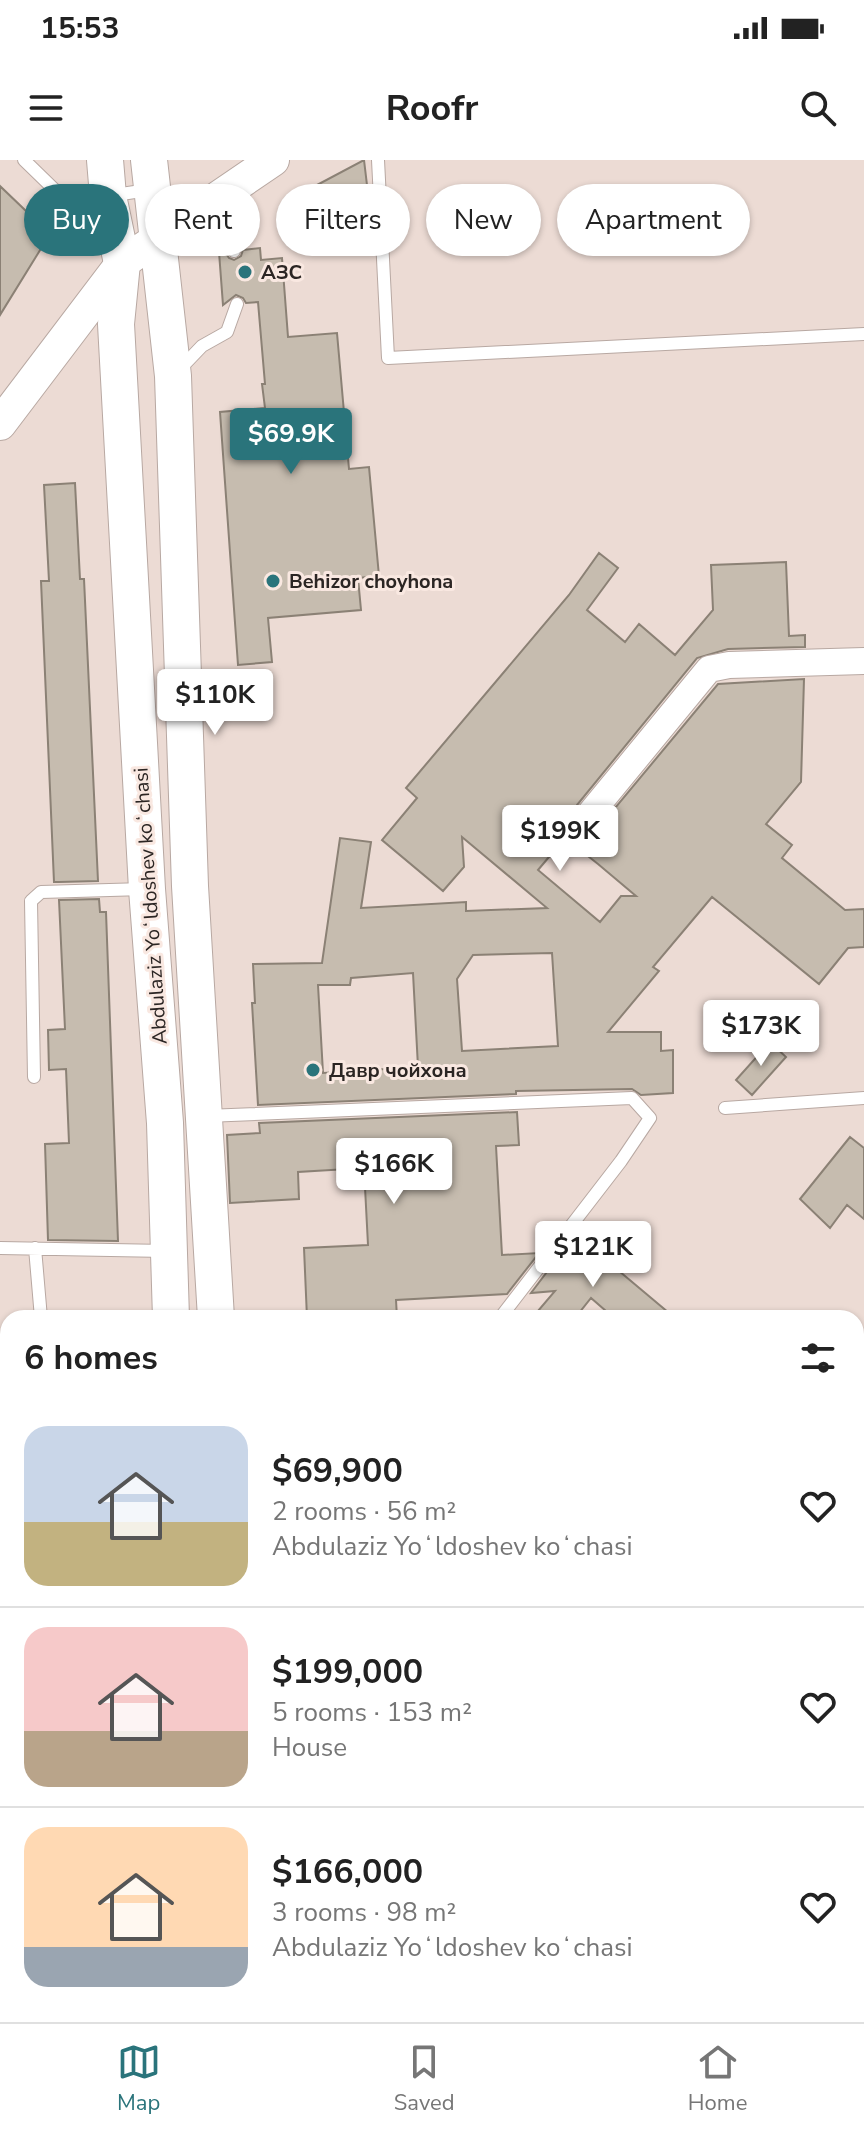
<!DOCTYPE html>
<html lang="en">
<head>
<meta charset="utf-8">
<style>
  :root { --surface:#fff; --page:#f6f6f6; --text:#222; --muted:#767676; --line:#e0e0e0; --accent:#2a747b }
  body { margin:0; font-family:"Nunito Sans",sans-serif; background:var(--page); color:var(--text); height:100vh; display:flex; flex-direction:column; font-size:30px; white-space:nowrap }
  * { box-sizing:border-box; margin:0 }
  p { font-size:26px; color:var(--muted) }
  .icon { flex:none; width:44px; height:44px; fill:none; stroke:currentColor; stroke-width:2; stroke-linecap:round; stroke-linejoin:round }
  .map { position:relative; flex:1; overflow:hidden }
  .drawer { position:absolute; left:0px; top:1150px; width:864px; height:712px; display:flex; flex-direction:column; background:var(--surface); border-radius:24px 24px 0 0; box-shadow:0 2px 6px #0004 }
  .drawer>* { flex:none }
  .top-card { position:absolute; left:24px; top:24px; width:816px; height:72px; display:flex; gap:16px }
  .price { position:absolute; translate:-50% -68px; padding:0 18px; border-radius:8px; background:#fff; color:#222; font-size:26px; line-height:52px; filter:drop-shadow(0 2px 4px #0008) }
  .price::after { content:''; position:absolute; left:50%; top:48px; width:24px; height:18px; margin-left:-12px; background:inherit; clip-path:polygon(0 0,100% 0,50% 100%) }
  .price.active { background:var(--accent); color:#fff }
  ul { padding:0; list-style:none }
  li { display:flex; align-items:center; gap:24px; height:200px; padding:0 24px }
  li+li { border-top:2px solid var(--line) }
  li span { display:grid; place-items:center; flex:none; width:224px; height:160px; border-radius:24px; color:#555 }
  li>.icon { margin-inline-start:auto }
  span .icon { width:96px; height:96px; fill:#fffc; stroke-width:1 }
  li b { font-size:34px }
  h2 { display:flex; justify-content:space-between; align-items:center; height:96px; padding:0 24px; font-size:34px }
  .pill { padding:0 28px; border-radius:36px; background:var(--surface); box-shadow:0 2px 6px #0004; font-size:28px; line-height:72px }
  .pill.active { background:var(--accent); color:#fff }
  .status { display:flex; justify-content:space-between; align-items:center; height:56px; padding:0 40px; background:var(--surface); direction:ltr }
  .status svg { height:22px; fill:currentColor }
  header { display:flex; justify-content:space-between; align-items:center; height:104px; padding:0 24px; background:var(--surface); font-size:36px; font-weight:700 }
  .tabs { display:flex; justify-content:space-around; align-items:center; height:112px; border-top:2px solid var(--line); background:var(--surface); font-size:22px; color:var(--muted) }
  .tabs a { display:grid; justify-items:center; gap:4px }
  .tabs .active { color:var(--accent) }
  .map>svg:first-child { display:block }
  .building { fill:#c6bcaf; stroke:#8b8175; stroke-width:2; fill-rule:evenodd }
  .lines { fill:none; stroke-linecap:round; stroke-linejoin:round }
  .service-casing { stroke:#b8a8a2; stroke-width:14 }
  .minor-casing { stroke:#b8a8a2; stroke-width:28 }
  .tertiary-casing { stroke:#b8a8a2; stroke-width:34 }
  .secondary-casing { stroke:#b8a8a2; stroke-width:38 }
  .service { stroke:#fff; stroke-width:12 }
  .minor { stroke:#fff; stroke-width:26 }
  .tertiary { stroke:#fff; stroke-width:32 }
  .secondary { stroke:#fff; stroke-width:36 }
  .poi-dot { fill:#2a747b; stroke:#f9e8e1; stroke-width:3 }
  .labels { text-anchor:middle; stroke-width:6; stroke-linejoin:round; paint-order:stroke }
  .poi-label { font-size:20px; font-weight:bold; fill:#2b2523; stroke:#f9e8e1; text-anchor:start }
  .street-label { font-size:20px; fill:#2b2523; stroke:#f9e8e1 }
</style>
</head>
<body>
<div class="status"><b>15:53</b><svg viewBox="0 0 49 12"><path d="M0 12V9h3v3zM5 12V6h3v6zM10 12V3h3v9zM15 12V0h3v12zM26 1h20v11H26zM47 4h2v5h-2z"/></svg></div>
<header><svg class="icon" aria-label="menu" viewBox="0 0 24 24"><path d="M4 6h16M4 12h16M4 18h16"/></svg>Roofr<svg class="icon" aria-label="search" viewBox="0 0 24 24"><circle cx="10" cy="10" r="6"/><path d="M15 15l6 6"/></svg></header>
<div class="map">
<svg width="864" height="1862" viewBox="0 0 864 1862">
  <rect width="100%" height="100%" fill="#ecdbd4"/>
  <path class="building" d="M364,0L369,42L318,68L300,34Z
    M0,26L50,74L0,155Z
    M260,88L261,100L282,98L288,177L337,173L349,309L369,307L379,416L358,418L361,450L268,458L272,502L238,505L220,252L265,248L262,224H265L258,142L246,143L243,138L236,135L223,145L219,92H225L229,98L234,100L241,96L243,90Z
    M75,323L80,419H84L98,721L59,722H54L41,421H49L44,325Z
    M599,393L618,408L587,450L625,482L639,464L675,495L713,450L711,405L786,402L789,476L805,475V487L728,489L697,498L577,645L574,661L587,671L601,665L718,524L804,519L801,622L766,664L792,685L782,698L845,750L864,749V787L848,788L819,824L712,737L653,807L659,811L608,872H661V891L673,890V933L641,935L632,929L516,931V934L258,945L252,843H255L253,804L322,803L340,678L371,682L361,748L466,742V751L547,748L462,677L464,707L443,731L382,680L417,638L406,628L569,435ZM565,678L598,704L636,736H621L600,762L538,710ZM552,793L558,886L462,891L457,819L473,795ZM413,813L418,907L323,913L318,825H350L351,818Z
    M99,739L100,752H106L118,1081L48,1080L45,984L69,983L66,909L49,910L48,870L65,869L59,740Z
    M770,882L786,897L752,935L736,920Z
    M517,952L519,985L496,986L502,1095L539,1093L507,1134L396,1140L397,1158H307L304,1088L368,1085L364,1008L298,1012L299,1039L230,1043L227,975L260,973L259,963Z
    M850,977L864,988V1059L847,1045L830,1068L800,1039Z
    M594,1090L675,1158H614L591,1138L575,1158H532L555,1131L531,1133L562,1092Z"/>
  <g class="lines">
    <g class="service-casing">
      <path id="service" d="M24,0L59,34L108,36L148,30
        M378,0L388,198L864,174
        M234,91L237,29
        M178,211L202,186L227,172L237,144
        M34,917L31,741L41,732L144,729
        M725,948L864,938
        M206,956L632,938L650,958L621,1001L500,1158
        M0,1088L166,1091
        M35,1088L41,1158
        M0,1374L8,1373
        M0,1581L8,1580
        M856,1639L864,1647
        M153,1854V1857"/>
    </g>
    <g class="minor-casing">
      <path id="minor" d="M589,655L709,509L729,505L864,501"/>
    </g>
    <g class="tertiary-casing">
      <path id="tertiary" d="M0,264L122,103L273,0"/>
    </g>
    <g class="secondary-casing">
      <path id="secondary" d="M105,0L108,36L122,103L116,164L147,729L165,963L171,1158
        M149,0L173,216L190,726L216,1158
        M212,1854L213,1862
        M256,1854L257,1862"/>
    </g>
    <use href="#service" class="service"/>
    <use href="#minor" class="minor"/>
    <use href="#tertiary" class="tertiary"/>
    <use href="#secondary" class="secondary"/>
  </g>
  <g class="poi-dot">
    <circle cx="245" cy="112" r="8"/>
    <circle cx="273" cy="421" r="8"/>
    <circle cx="313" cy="910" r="8"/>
  </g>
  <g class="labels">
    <g class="poi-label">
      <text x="261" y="119">АЗС</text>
      <text x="289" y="428">Behizor choyhona</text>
      <text x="329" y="917">Давр чойхона</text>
    </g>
    <g class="street-label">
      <text transform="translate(150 746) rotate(-94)" y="7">Abdulaziz Yoʻldoshev koʻchasi</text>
    </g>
  </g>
</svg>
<b class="price active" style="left:291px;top:316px">$69.9K</b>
<b class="price" style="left:215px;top:577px">$110K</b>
<b class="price" style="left:560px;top:713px">$199K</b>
<b class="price" style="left:761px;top:908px">$173K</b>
<b class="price" style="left:394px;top:1046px">$166K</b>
<b class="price" style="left:593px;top:1129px">$121K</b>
<div class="top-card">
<a class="pill active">Buy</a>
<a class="pill">Rent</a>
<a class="pill">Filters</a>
<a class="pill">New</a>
<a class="pill">Apartment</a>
</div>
<section class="drawer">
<h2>6 homes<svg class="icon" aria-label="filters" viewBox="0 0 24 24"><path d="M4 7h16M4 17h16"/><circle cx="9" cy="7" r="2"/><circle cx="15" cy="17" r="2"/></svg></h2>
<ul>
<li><span style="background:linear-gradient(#c9d6e8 60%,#c2b280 0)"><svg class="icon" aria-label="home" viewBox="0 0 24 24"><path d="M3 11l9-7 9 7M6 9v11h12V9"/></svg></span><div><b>$69,900</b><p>2 rooms · 56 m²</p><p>Abdulaziz Yoʻldoshev koʻchasi</p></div><svg class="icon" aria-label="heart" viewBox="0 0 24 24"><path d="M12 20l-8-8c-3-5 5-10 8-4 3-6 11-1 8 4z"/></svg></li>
<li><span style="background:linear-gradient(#f6c9c9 65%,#b9a48a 0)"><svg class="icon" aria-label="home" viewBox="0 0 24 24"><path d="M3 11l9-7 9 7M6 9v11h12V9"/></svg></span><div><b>$199,000</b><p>5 rooms · 153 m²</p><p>House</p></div><svg class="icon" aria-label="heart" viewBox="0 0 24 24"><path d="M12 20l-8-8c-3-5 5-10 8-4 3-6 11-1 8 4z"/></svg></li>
<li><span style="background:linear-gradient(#ffd9b3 75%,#9aa5b1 0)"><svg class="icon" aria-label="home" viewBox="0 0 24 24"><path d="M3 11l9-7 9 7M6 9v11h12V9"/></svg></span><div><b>$166,000</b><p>3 rooms · 98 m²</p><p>Abdulaziz Yoʻldoshev koʻchasi</p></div><svg class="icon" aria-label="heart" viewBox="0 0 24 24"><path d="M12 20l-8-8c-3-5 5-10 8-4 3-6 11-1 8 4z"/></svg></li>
</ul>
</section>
</div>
<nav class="tabs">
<a class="active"><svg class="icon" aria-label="map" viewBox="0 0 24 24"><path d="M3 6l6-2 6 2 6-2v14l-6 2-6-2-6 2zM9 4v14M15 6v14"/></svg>Map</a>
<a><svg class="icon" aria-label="saved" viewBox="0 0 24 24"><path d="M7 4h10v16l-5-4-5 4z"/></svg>Saved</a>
<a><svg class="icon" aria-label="home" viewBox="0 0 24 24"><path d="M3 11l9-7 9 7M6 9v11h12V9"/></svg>Home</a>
</nav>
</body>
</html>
